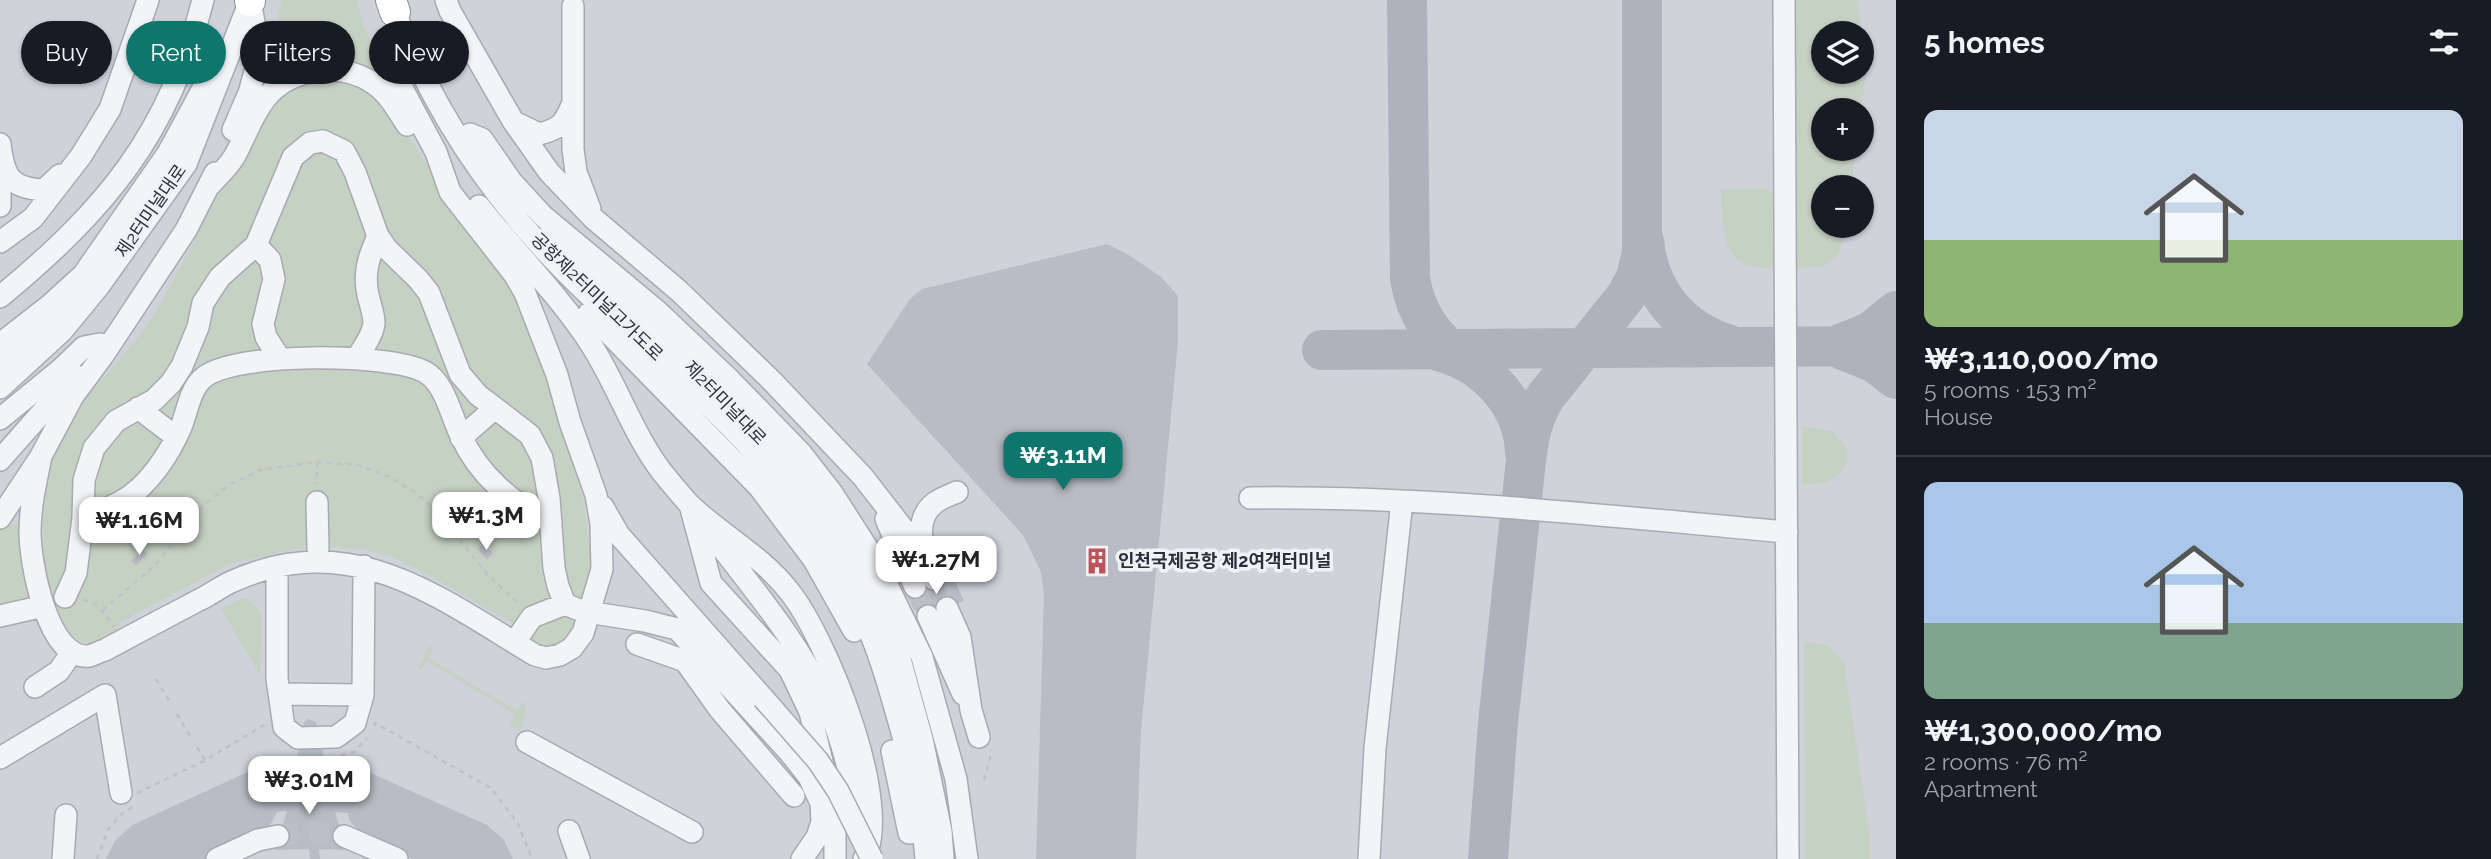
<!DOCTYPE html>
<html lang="en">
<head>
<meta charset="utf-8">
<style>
  :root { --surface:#171b24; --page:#20242c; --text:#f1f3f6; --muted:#9ea1a6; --line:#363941; --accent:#0f766e }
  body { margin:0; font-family:Raleway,"Noto Sans KR",sans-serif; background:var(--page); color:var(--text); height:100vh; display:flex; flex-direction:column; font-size:26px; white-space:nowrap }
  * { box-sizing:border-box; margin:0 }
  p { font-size:23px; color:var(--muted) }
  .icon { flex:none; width:38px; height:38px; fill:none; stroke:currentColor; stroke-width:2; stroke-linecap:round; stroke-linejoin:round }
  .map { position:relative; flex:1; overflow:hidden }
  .drawer { display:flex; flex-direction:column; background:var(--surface); width:595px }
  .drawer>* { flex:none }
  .banner { position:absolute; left:21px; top:21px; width:665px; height:63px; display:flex; gap:14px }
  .buttons { position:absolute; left:1811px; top:21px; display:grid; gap:14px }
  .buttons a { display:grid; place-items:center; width:63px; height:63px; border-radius:50%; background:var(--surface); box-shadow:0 2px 5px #0004; font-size:35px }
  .price { position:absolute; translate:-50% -60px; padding:0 16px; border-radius:14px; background:#fff; color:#222; font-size:23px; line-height:46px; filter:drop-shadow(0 2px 4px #0008) }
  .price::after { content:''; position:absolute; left:50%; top:42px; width:21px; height:16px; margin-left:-10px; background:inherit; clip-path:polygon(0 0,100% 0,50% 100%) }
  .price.current { background:var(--accent); color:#fff }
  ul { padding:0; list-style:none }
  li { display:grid; align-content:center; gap:14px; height:371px; padding:0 28px }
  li+li { border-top:2px solid var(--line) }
  li span { display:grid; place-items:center; height:217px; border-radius:14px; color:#555 }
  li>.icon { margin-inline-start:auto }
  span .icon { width:126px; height:126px; fill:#fffc; stroke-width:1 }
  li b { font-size:30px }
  h2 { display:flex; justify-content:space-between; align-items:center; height:84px; padding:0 28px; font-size:30px }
  .pill { padding:0 24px; border-radius:32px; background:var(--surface); box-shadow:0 2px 5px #0004; font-size:24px; line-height:63px }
  .pill.current { background:var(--accent); color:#fff }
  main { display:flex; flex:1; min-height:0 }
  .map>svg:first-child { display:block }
  .built { fill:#cfd2d9; fill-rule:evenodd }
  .green { fill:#c5d1c3; fill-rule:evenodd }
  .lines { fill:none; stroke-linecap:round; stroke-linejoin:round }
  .taxiway { stroke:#aeb2bc; stroke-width:40 }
  .building { fill:#b9bcc4 }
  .minor-tunnel { stroke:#bdbfc6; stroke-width:21; stroke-dasharray:21 10; stroke-linecap:butt }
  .minor-casing { stroke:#a7aab1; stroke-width:24 }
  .highway-casing { stroke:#8a909d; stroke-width:32 }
  .path { stroke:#bfc1c7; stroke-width:2.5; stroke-dasharray:5 5; stroke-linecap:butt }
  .minor { stroke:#f3f4f7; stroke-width:21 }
  .highway { stroke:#fff; stroke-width:30 }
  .minor-bridge-casing { stroke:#a7aab1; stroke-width:24; stroke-linecap:butt }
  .minor-bridge { stroke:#f3f4f7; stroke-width:21 }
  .labels { text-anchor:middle; stroke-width:7; stroke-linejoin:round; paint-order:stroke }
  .street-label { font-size:18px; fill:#2b303d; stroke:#f0f2f5 }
  .poi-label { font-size:18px; font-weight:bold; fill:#2b303d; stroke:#f0f2f5; text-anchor:start }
</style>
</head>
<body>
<main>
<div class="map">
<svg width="1896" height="859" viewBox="0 0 1896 859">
  <rect width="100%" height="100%" fill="#e1e3e8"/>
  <path class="built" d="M0,0H1896V859H0ZM1824,33H1862V72H1824ZM1824,110H1862V149H1824ZM1824,187H1862V226H1824Z"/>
  <path class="green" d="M282,0H357L364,27L381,62L368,70C332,55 308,56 274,76L267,69Z
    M1795,0H1857L1867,68L1861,110H1824V149H1856L1851,187H1824V226H1846C1841,260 1831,270 1796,267ZM1824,33H1862V72H1824Z
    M316,77L354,82L388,105L472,233L514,285L533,328L571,453L584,506L591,556L588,592L573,633L562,646L543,648L526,640L514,624L432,577L390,556L361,549L330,547L297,549L232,563L122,621L112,637L93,644L72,638C43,587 37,543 47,485C49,475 50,464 53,454C75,397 121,366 152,317C197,245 226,163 279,96C287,87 305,82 316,77Z
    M1721,189H1768L1775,196L1774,269C1764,267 1750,267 1741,262C1722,253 1721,207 1721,189Z
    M1802,426L1832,431L1845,446L1848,459C1838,484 1826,483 1802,485Z
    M5,523L19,524L23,565L31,602L0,612V528Z
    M241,599H247L261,612L260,675L221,609Z
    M1804,642L1828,645L1844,662L1870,839V859H1805Z
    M429,646L434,647L429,658L517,711L522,702L526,704L523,727L519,729L510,725L515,714L427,661L421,671L418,670Z"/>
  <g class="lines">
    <path class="taxiway" d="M1407,0L1410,279C1416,314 1433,340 1463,359
      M1644,241C1649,292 1680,330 1730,345
      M1840,344L1870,332L1896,311
      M1322,350L1896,346
      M1843,350L1875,363L1896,379
      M1441,352C1486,364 1524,405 1525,453
      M1488,859L1498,723L1526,460C1529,436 1533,416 1546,396L1626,296L1636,277L1642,253V0"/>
  </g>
  <path class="building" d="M1107,244L1129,255L1161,277L1178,296V342L1141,731L1136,859H1036L1044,596L1041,572L1023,535L867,364L910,299L922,289Z
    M484,544L493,554L487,559L478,549Z
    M142,549L147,554L136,565L131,561Z
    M951,572L964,601L920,619L907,590Z
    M308,719L316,722L331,791L341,793L336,769L340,764L346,762L487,825L504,840L513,859H413L363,836L350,821L348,813L335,812L346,850L319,849L320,859H310L309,849L276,850L287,811L277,812L270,825L262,833L206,859H106L115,841L132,825L274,760H281L286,764L288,770L283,791L291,790L304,722Z"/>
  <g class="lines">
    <path class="minor-tunnel" d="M934,579L947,608
      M915,587L928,616
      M278,836C299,832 323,830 344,836"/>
    <g class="minor-casing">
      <path id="minor" d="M446,0L450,11L513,121L549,172L593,218L679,291L772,381L863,477L926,558
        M1784,0L1788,859
        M573,6V149L576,172L590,209
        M395,12C428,97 478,177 540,245C613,326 704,390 774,475C806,514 841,568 862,614C879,650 890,690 901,729C912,772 923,815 926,859
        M514,122L539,134C560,129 564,124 572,105
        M233,130L249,93L260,54L250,1
        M470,134L482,139L511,181L543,216L656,310L730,380L800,452L832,493L875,560L922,657L956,779L967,859
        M0,144C4,177 10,188 44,190L60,175
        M209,186C217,177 228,167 234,157C245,138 251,117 265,99C289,68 340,61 373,83C388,93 397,109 407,125
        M0,190V206
        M479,206C516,253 560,296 592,346C618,387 633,434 662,472C670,482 680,494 689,504C721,535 761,555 789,591C826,637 894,804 864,859
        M0,242L33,218L81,156L110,109L148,0
        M559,243L742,417L798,481L856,564L898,652L922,739L941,831L943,859
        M256,245L270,260L274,279L263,324L266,337L280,359
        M0,297C105,210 169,135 203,0
        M589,313L759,487L814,560L854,631
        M0,344L50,305L83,275L168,153L206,83
        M357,358C363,348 373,335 374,323C374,314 370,304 368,295C363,273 369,256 378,236
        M0,366L79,291
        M0,388L62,331L99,286L186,164L250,1
        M138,408L176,437
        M0,419L61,369L84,347L100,344
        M461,438L495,408
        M41,456C36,482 30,506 30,532C30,562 47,660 89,656C94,655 100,651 105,650C136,633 167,617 199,600C210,595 220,587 231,582C351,527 436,596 535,655L546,658L560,655L572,648L583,633L602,569L601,524L596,495L570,422L557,375L525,293L514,274L450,192L436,152L395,75V53
        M0,460L75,375
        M1250,498C1429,496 1608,516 1787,532
        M317,502L318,549
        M690,505L711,583L790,670L810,712L835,815V859
        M603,507L619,535L763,698
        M0,518L41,456L73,396L104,354L186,230L215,173
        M83,518C96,512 110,508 122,501C148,487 170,453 181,427C187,412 190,390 202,379C231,351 391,353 425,372C445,383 451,416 461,436C478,474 513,505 551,522
        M886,519L915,587
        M707,528C746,581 795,636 823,696C839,729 848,767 857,803
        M277,567V679L284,727L298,738L336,737L355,723L363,695L364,566
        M934,579C925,556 910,520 936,502C942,498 950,495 957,492
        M65,597L76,573L83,518L84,480L94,448L116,421L154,400L171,383L182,366L198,327L203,303L220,277L256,245L293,157L310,143L323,141L344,151L355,172L378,236L387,249L418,279L429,293L460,374L478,395L530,435L542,458L549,498L554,568L558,586L565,604
        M947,608L960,637L971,710L979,737
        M600,614L645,621L677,629L790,753L809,777L821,803L822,822L817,837L802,859
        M0,616L35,608
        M928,616L963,694
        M521,633L532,617L565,604L577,609
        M637,644L685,661L720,710L794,796
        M35,687L59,671L72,652
        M279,694L363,695
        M527,742L692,832
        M892,751L909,833
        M0,758L105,695L121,793
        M569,831L579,859
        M344,836L397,859
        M63,859L66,815
        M217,859L258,840L278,836
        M1369,859L1375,748L1402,501"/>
    </g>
    <g class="highway-casing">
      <path id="highway" d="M391,0L395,12
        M250,1V0"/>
    </g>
    <path class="path" d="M317,462V484
      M83,600C99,603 106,615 114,627
      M103,610L154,566L204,505L229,485L260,470L317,462L358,465L390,477L416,493L435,510L488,575L519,604
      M156,679L170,702
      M177,714L190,736
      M374,726L375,723L491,788L518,824L532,859
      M197,747L205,760
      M341,755L354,752L367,738
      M984,780L992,750
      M137,793L202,762L266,724
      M97,859L108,830L120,815L133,807"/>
    <use href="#minor" class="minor"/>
    <use href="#highway" class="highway"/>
    <g class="minor-bridge-casing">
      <path id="minor-bridge" d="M763,698L818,761L838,791L872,859"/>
    </g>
    <use href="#minor-bridge" class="minor-bridge"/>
  </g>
  <defs>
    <g id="building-bare" transform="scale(2.1)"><path d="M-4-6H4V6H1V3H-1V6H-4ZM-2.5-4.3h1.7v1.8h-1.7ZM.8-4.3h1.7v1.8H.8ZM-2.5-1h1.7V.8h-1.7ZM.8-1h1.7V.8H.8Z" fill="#be545b" stroke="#f0f2f5" stroke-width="2.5" paint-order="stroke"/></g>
  </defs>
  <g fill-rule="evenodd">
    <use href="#building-bare" x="1097" y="561"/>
  </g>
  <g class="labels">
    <g class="street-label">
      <text transform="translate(151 211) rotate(-55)" y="6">제2터미널대로</text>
      <text transform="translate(597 297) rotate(44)" y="6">공항제2터미널고가도로</text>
      <text transform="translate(725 403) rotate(46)" y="6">제2터미널대로</text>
    </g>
    <g class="poi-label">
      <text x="1118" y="567">인천국제공항 제2여객터미널</text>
    </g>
  </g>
</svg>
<div class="buttons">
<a><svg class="icon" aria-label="layers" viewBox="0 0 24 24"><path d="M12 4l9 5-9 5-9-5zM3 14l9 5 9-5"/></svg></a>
<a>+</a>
<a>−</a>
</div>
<b class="price current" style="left:1063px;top:492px">₩3.11M</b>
<b class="price" style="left:486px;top:552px">₩1.3M</b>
<b class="price" style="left:139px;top:557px">₩1.16M</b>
<b class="price" style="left:936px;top:596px">₩1.27M</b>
<b class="price" style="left:309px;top:816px">₩3.01M</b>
<div class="banner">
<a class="pill">Buy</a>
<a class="pill current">Rent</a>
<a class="pill">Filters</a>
<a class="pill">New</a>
</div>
</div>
<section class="drawer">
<h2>5 homes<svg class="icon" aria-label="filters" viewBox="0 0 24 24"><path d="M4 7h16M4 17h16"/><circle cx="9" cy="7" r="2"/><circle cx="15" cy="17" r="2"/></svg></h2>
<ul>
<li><span style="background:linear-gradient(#c9d6e8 60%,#8fb573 0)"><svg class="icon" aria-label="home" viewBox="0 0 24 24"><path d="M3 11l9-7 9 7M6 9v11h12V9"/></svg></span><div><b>₩3,110,000/mo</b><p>5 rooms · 153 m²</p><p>House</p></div></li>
<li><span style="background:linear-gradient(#a9c7e8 65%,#7fa58c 0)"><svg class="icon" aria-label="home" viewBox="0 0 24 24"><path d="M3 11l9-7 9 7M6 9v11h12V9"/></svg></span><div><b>₩1,300,000/mo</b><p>2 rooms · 76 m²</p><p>Apartment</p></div></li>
</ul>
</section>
</main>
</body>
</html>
